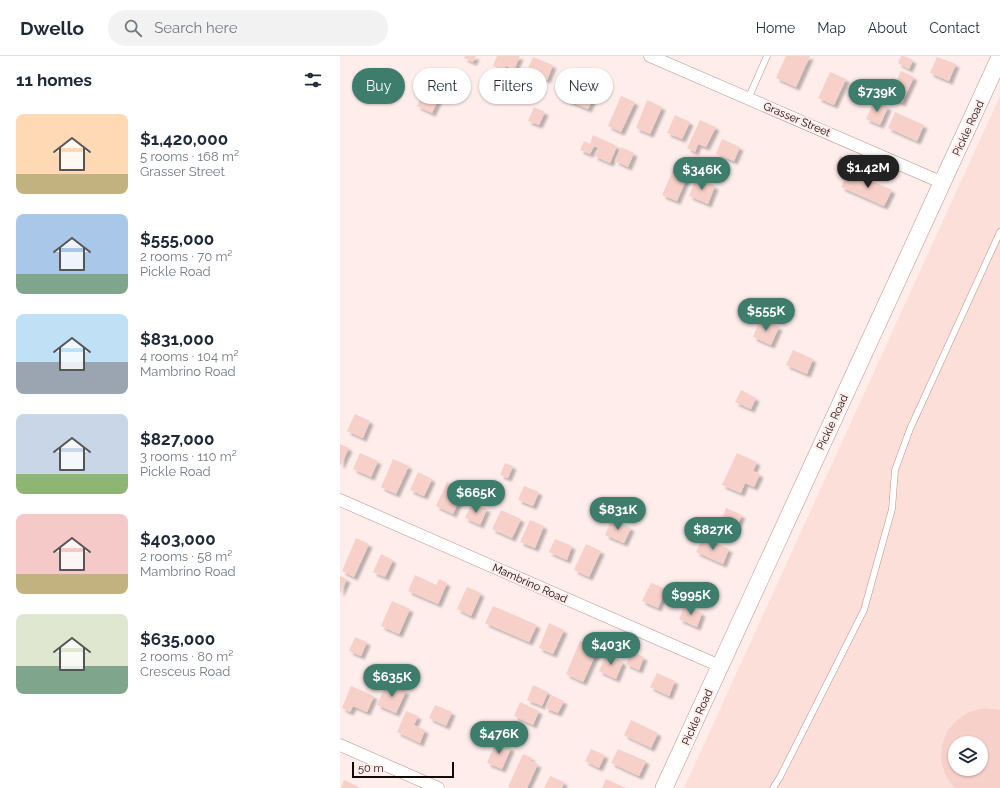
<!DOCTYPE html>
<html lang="en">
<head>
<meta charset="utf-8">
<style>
  :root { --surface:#fff; --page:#f2f2f3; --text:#1f2937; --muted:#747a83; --line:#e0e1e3; --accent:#3e7d6b }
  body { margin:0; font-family:Raleway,sans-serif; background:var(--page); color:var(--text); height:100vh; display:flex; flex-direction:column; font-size:15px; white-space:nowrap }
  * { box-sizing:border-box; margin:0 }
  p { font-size:13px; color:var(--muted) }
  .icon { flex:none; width:22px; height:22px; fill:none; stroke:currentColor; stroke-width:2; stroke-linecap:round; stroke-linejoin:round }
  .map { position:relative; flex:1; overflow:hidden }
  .drawer { display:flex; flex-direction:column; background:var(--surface); width:340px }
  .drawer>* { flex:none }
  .hud { position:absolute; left:12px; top:12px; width:380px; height:36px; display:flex; gap:8px }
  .fabs { position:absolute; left:608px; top:680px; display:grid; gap:8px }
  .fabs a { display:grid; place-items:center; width:40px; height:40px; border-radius:50%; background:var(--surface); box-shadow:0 1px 3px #0004; font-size:20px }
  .scale { position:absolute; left:12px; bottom:10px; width:102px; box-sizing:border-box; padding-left:4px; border:2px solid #150907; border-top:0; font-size:11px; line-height:14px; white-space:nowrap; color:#150907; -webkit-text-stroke:3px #feedeb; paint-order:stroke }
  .price { position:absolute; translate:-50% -34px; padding:0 9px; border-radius:14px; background:var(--accent); color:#fff; font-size:13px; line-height:26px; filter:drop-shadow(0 1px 2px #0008) }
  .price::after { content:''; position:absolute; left:50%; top:24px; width:12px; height:9px; margin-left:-6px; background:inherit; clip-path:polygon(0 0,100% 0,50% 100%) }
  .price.selected { background:#222; color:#fff }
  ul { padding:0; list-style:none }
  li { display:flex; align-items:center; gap:12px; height:100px; padding:0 16px }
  li span { display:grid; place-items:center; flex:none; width:112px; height:80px; border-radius:8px; color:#555 }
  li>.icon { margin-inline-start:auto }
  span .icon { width:48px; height:48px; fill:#fffc; stroke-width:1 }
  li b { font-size:17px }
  h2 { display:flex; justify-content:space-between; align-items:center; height:48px; padding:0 16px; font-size:17px }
  .tag { padding:0 14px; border-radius:18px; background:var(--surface); box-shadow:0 1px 3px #0004; font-size:14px; line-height:36px }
  .tag.selected { background:var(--accent); color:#fff }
  header { display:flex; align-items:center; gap:24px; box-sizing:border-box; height:56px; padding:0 20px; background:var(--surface); border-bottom:1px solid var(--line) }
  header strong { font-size:19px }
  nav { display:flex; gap:22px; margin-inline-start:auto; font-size:14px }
  .search { width:280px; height:36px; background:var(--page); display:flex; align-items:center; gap:10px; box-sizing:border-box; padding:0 14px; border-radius:22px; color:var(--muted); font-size:15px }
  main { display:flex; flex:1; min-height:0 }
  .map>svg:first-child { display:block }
  .built { fill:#fddfda; fill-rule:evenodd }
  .building { fill:#f8d0ca; fill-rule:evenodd; filter:url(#shadow) }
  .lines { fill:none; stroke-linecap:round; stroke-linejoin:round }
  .lane-casing { stroke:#b8938d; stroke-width:7 }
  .street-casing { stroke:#b8938d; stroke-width:13 }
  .secondary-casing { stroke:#b8938d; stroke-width:18 }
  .lane { stroke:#fff; stroke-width:6 }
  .street { stroke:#fff; stroke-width:12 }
  .secondary { stroke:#fff; stroke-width:17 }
  .labels { text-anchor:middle; stroke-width:4; stroke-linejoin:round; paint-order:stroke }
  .street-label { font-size:11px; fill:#150907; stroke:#feedeb }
</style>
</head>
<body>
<header>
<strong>Dwello</strong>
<div class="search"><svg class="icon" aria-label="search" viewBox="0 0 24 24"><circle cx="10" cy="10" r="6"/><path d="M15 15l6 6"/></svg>Search here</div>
<nav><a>Home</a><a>Map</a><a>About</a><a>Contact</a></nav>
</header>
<main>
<section class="drawer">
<h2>11 homes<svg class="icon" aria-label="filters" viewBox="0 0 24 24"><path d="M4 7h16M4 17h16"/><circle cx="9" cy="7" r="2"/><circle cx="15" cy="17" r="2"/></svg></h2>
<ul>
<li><span style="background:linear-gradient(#ffd9b3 75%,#c2b280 0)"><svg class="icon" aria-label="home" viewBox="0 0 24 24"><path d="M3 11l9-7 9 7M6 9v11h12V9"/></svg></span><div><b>$1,420,000</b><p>5 rooms · 168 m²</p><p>Grasser Street</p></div></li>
<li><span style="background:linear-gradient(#a9c7e8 75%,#7fa58c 0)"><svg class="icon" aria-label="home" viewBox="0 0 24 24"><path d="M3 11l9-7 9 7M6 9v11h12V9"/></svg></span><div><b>$555,000</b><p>2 rooms · 70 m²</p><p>Pickle Road</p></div></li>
<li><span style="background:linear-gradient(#bfe0f5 60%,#9aa5b1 0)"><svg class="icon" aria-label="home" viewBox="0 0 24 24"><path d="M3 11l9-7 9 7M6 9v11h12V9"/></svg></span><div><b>$831,000</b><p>4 rooms · 104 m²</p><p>Mambrino Road</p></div></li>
<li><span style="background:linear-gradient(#c9d6e8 75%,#8fb573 0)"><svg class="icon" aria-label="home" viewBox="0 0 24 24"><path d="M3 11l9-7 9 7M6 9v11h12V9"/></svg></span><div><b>$827,000</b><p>3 rooms · 110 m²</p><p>Pickle Road</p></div></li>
<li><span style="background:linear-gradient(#f6c9c9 75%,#c2b280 0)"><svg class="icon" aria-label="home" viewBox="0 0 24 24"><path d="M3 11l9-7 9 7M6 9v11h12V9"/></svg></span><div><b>$403,000</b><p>2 rooms · 58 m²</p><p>Mambrino Road</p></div></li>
<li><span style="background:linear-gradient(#dfe7d0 65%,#7fa58c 0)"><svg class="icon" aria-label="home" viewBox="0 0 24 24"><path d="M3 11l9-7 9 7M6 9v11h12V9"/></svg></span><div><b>$635,000</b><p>2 rooms · 80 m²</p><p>Cresceus Road</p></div></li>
</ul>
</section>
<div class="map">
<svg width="660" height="732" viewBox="0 0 660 732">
  <defs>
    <filter id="shadow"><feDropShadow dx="3.5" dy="3.5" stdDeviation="1" flood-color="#0004"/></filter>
  </defs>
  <rect width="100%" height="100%" fill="#feedeb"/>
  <path class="built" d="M660,40V732H344ZM615,687H641V713H615Z"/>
  <path class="building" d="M125,0H136L133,6L124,2Z
    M157,0H180L174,14L166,10L163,15L153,10Z
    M446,0H470L456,31L436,22Z
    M561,0H564L573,4L569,13L558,7Z
    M193,1L213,9L207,24L196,19L194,23L185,19Z
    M597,1L616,8L609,25L590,17Z
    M561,15L574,21L562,47L545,40L553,22L557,24Z
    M230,16L245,23L240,34L254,40L248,53L219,41Z
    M490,16L506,23L494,49L478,42Z
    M87,29L102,36L92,57L77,50Z
    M281,40L295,46L281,76L268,70Z
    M307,44L322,51L310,78L296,72Z
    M534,45L548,51L540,69L526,63Z
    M194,51L205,56L199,69L188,65Z
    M555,56L584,69L577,85L548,72Z
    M335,59L350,66L342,83L327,77Z
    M360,64L376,71L366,91L358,88L355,96L347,92Z
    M253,79L277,90L270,107L254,100L258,92L254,90L250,98L240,94L244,85L250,88Z
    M382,83L400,91L394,105L376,98Z
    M281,91L294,97L288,111L275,105Z
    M500,100L512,105L508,115L496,110Z
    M334,112L348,119L337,145L322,139Z
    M514,117L552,134L544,150L501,131L505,123L510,125Z
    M356,122L375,130L368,148L349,140Z
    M420,263L439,271L431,289L413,281Z
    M453,294L473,303L467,318L446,309Z
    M401,334L416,342L411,353L395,346Z
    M15,358L30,365L23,382L7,375Z
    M0,388L9,392L1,409H0Z
    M20,397L38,405L31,421L13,413Z
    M397,397L417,406L413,415L420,418L414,431L405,427L401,437L382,429Z
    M53,403L69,410L56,438L41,431Z
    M165,407L173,410L168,422L160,419Z
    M78,416L92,423L84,440L70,434Z
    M107,426L120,432L117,441L120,442L113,458L96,450Z
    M184,430L199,436L193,450L178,444Z
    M132,447L147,453L140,469L125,462Z
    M386,452L402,459L395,474L380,468Z
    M161,454L181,463L172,482L152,473Z
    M358,461L370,466L365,477L353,472Z
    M272,463L291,472L284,487L265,479Z
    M190,464L204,470L195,492L180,486Z
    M363,481L389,493L383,508L356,496Z
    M16,482L29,488L14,521L2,515Z
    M215,483L232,490L227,504L209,496Z
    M246,488L261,495L249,521L234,514Z
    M41,498L53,504L45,521L33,516Z
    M75,519L96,529L99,523L107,527L98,548L68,535Z
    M0,520L7,523L0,538Z
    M311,527L326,533L318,552L302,545Z
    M127,531L141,537L131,560L117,553Z
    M52,545L70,553L59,578L41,570Z
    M345,549L362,557L357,571L339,563Z
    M153,550L197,569L189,586L145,567Z
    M209,567L224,574L213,598L199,592Z
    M15,581L27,586L21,600L9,595Z
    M240,585L258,593L243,626L226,618Z
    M292,596L304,601L299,614L286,608Z
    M266,598L283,606L276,623L259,615Z
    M317,617L335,625L329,640L310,631Z
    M47,627L66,635L56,657L37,649Z
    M193,629L208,636L202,650L187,644Z
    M11,630L34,640L27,656L13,650L10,656L2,652Z
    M211,639L224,645L218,657L205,652Z
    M180,646L199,655L193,669L174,660Z
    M95,649L112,656L106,670L89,662Z
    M644,652L660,654V732H615L605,718L601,704L602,689L607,675L617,664L629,656ZM615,687H641V713H615Z
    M66,655L78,660L74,669L85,674L80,687L57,676Z
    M291,664L318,677L311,692L284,679Z
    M156,685L171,692L162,713L147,707Z
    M251,693L265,699L259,712L245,705Z
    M278,693L306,705L299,720L271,707Z
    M183,698L192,702L190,705L198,708L187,732H171L168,731Z
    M210,720L224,726L222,732H204Z
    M266,723L286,732H262Z
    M4,724L17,730L16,732H1Z"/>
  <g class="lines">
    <g class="lane-casing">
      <path id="lane" d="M408,43L427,0
        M433,732L440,721L524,554L552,453L555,414L570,373L660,176"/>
    </g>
    <g class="street-casing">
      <path id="street" d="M310,0L603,127
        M0,444L380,610
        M0,689L98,732"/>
    </g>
    <g class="secondary-casing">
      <path id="secondary" d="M324,732L660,1"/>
    </g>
    <use href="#lane" class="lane"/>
    <use href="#street" class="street"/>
    <use href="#secondary" class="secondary"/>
  </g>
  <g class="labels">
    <g class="street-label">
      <text transform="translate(457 63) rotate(23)" y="4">Grasser Street</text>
      <text transform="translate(628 72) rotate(-65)" y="4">Pickle Road</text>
      <text transform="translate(492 366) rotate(-65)" y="4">Pickle Road</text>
      <text transform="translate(190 527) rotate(24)" y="4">Mambrino Road</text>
      <text transform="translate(357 661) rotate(-66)" y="4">Pickle Road</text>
    </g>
  </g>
</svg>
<div class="fabs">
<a><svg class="icon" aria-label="layers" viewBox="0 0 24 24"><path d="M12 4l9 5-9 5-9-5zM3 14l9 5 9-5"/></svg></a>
</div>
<div class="scale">50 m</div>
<b class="price" style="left:537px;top:57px">$739K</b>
<b class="price selected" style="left:528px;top:133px">$1.42M</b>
<b class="price" style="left:362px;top:135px">$346K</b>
<b class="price" style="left:426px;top:276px">$555K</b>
<b class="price" style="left:136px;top:458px">$665K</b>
<b class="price" style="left:278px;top:475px">$831K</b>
<b class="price" style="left:373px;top:495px">$827K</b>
<b class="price" style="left:351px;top:560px">$995K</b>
<b class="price" style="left:271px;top:610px">$403K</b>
<b class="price" style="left:52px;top:642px">$635K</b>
<b class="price" style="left:159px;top:699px">$476K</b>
<div class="hud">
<a class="tag selected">Buy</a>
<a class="tag">Rent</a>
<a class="tag">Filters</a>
<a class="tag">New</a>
</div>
</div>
</main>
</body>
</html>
